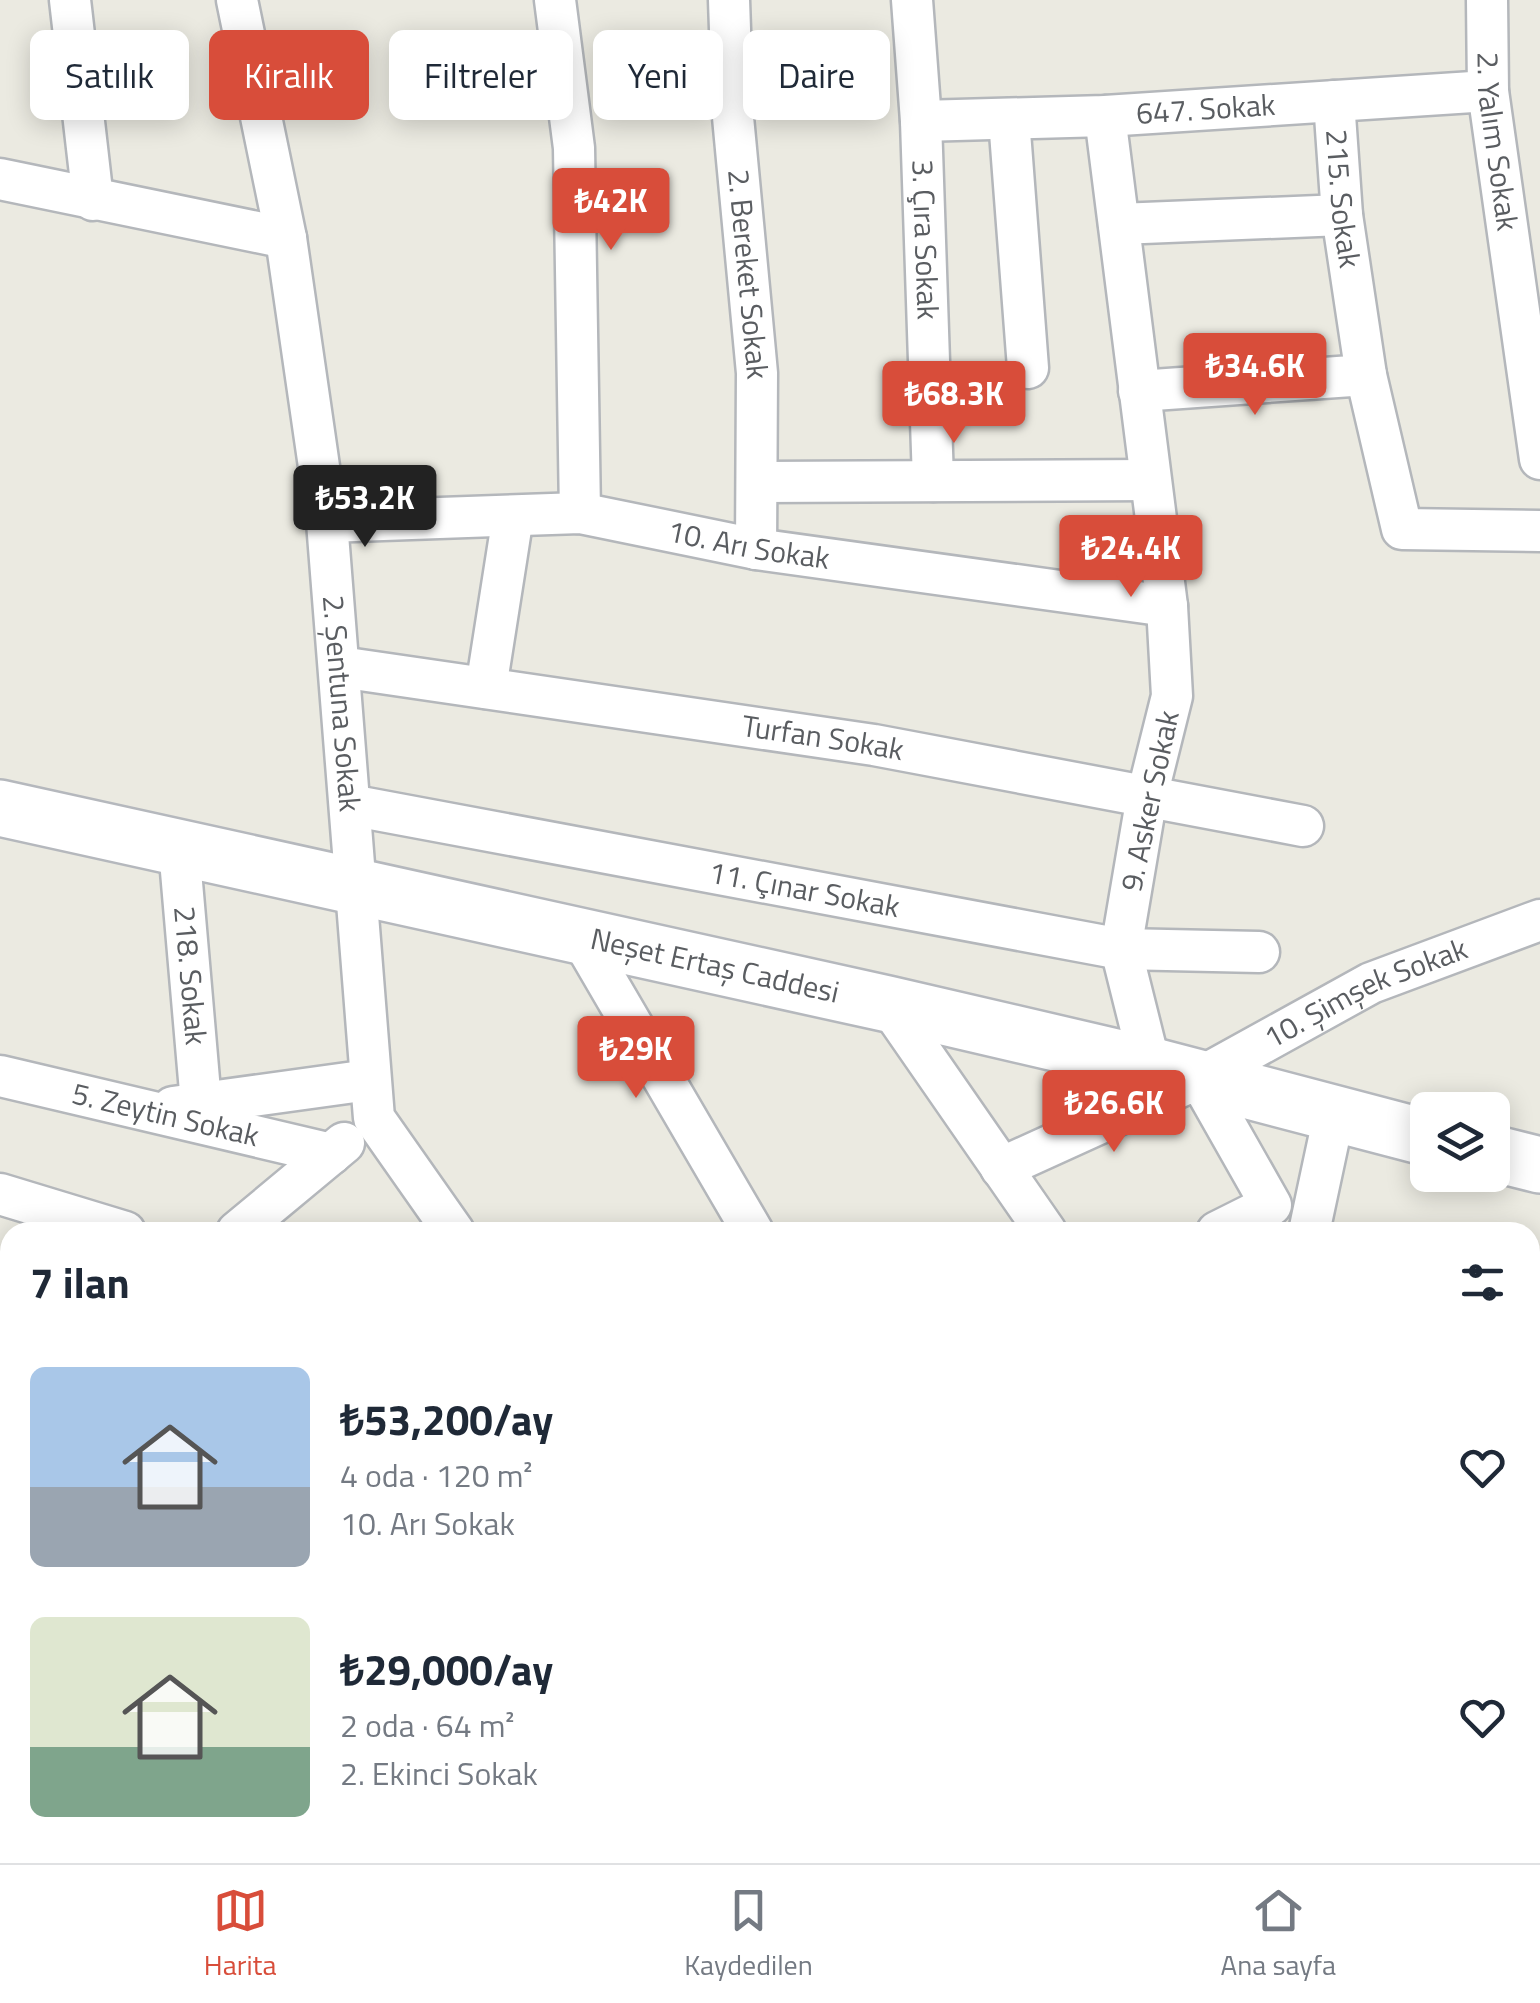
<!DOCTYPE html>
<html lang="tr">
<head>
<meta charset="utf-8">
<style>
  :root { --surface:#fff; --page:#f6f6f7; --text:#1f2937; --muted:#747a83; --line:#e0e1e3; --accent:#d84d3a }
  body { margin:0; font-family:"Titillium Web",sans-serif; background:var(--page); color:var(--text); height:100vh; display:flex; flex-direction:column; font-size:38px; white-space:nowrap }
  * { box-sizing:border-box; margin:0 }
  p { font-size:32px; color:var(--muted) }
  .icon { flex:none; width:55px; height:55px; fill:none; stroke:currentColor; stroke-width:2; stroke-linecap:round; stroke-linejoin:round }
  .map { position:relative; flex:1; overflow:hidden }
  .drawer { position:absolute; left:0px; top:1222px; width:1540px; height:642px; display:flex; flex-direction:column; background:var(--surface); border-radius:30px 30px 0 0; box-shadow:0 5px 25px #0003 }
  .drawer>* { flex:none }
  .guide { position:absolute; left:30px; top:30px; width:1000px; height:90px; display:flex; gap:20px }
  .controls { position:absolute; left:1410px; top:1092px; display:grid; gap:20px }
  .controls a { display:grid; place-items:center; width:100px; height:100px; border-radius:15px; background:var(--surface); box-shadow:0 5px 25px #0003; font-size:50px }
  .price { position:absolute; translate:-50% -85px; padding:0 22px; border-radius:10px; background:var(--accent); color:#fff; font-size:32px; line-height:65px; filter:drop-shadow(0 2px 5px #0008) }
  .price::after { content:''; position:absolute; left:50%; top:60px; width:30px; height:22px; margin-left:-15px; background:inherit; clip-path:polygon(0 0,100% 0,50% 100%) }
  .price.selected { background:#222; color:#fff }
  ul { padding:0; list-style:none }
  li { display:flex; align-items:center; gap:30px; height:250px; padding:0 30px }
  li span { display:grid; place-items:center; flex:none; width:280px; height:200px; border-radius:15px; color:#555 }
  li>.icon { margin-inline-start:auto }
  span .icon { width:120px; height:120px; fill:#fffc; stroke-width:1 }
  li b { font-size:42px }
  h2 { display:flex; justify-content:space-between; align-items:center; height:120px; padding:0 30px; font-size:42px }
  .pill { padding:0 35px; border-radius:15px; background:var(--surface); box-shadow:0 5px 25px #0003; font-size:35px; line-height:90px }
  .pill.selected { background:var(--accent); color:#fff }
  .tab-bar { display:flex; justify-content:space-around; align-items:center; height:140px; border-top:2px solid var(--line); background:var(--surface); font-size:28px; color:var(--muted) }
  .tab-bar a { display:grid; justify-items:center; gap:5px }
  .tab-bar .selected { color:var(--accent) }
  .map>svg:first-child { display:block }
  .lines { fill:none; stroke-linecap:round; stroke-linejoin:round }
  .minor-casing { stroke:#b4b7bb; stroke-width:45 }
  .secondary-casing { stroke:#b5b8bd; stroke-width:60 }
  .minor { stroke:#fff; stroke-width:40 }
  .secondary { stroke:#fff; stroke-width:55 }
  .labels { text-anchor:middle; stroke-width:9; stroke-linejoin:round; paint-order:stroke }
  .street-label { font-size:30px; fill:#5a5d61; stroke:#fff }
</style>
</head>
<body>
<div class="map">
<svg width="1540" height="1863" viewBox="0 0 1540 1863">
  <rect width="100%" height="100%" fill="#ebeae1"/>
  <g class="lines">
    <g class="minor-casing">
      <g id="minor">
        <path d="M70,0L93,200"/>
        <path id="s1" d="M237,0L286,238L327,522L374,1118L454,1232"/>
        <path d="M555,0L574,148L580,513"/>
        <path id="s2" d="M729,0L733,117L757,373L756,549"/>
        <path id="s3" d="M912,0L921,121L933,481"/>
        <path id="s4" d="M1487,0L1488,91L1540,459"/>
        <path id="s5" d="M1334,101L1342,215L1366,375L1402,529L1540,531"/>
        <path d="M1105,116L1167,606L1172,696L1147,796L1121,949L1150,1065"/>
        <path d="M1009,119L1028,368"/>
        <path id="s6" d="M921,121L1105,116L1488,91"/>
        <path d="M0,179L286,238"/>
        <path d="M1119,224L1342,215"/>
        <path d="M1139,391L1366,375"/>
        <path d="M758,482L1150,480"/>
        <path id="s7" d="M327,522L580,513L756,549L1167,606"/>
        <path id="s8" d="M340,667L874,745L1303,826"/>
        <path d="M486,688L513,516"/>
        <path id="s9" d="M350,805L1121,949L1259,952"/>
        <path id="s10" d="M179,848L201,1103"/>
        <path d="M579,934L753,1232"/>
        <path d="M888,1004L1046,1232"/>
        <path id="s11" d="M0,1076L331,1154"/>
        <path d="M1199,1078L1271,1205L1217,1232"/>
        <path d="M173,1107L369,1080"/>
        <path id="s12" d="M1001,1168L1199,1078L1371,983L1540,920"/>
        <path d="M0,1194L125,1232"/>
        <path d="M237,1232L344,1143"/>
        <path d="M1309,1232L1334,1115"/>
        <path d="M0,1429L10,1432"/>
        <path d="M1530,1439L1540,1441"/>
        <path d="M1530,1543L1540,1541"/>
        <path d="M0,1753L10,1752"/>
        <path d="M0,1854L1,1863"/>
        <path d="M241,1855L242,1863"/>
        <path d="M497,1855V1863"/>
        <path d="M1399,1855V1863"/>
        <path d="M739,1863V1855"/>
        <path d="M975,1863L976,1855"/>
      </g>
    </g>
    <g class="secondary-casing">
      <g id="secondary">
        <path id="s13" d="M0,808L888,1004L1150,1065L1428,1138"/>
        <path d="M1492,1153L1540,1165"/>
      </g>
    </g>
    <use href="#minor" class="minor"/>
    <use href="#secondary" class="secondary"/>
  </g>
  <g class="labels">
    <g class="street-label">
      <text dy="10" stroke="none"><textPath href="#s6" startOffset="285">647. Sokak</textPath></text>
      <text dy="10" stroke="none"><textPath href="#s4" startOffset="142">2. Yalım Sokak</textPath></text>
      <text dy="10" stroke="none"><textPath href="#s5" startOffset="98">215. Sokak</textPath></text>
      <text dy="10" stroke="none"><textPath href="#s3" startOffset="240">3. Çıra Sokak</textPath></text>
      <text dy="10" stroke="none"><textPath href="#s2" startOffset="275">2. Bereket Sokak</textPath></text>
      <text dy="10" stroke="none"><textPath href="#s7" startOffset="425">10. Arı Sokak</textPath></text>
      <text dy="10" stroke="none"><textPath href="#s1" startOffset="712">2. Şentuna Sokak</textPath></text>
      <text dy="10" stroke="none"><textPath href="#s8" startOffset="488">Turfan Sokak</textPath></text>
      <text transform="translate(1150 801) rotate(-78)" y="10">9. Asker Sokak</text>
      <text dy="10" stroke="none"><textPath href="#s9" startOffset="462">11. Çınar Sokak</textPath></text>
      <text dy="10" stroke="none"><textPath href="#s13" startOffset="732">Neşet Ertaş Caddesi</textPath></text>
      <text dy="10" stroke="none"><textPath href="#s10" startOffset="128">218. Sokak</textPath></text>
      <text dy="10" stroke="none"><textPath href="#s12" startOffset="405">10. Şimşek Sokak</textPath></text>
      <text dy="10" stroke="none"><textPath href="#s11" startOffset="170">5. Zeytin Sokak</textPath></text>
    </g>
  </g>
</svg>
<div class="controls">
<a><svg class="icon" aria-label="layers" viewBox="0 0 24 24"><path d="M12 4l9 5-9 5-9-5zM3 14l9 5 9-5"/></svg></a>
</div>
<b class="price" style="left:611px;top:253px">₺42K</b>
<b class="price" style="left:1255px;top:418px">₺34.6K</b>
<b class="price" style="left:954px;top:446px">₺68.3K</b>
<b class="price selected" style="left:365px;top:550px">₺53.2K</b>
<b class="price" style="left:1131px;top:600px">₺24.4K</b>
<b class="price" style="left:636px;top:1101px">₺29K</b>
<b class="price" style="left:1114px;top:1155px">₺26.6K</b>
<div class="guide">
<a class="pill">Satılık</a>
<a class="pill selected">Kiralık</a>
<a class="pill">Filtreler</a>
<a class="pill">Yeni</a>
<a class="pill">Daire</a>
</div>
<section class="drawer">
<h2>7 ilan<svg class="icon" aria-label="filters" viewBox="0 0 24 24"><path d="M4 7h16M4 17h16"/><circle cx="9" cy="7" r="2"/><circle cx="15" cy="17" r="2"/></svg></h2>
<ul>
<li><span style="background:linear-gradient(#a9c7e8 60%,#9aa5b1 0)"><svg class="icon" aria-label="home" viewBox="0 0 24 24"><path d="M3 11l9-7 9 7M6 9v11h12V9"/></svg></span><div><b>₺53,200/ay</b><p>4 oda · 120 m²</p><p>10. Arı Sokak</p></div><svg class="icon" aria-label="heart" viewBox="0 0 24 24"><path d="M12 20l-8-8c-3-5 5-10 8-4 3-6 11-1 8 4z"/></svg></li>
<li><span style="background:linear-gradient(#dfe7d0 65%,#7fa58c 0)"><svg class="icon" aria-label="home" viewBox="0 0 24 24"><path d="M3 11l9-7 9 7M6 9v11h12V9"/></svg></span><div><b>₺29,000/ay</b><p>2 oda · 64 m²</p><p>2. Ekinci Sokak</p></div><svg class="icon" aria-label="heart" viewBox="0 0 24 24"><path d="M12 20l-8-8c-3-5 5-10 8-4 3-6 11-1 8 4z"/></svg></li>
</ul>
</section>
</div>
<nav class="tab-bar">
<a class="selected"><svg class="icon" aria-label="map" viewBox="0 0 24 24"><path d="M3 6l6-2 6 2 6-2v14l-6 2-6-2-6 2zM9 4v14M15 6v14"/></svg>Harita</a>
<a><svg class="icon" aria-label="saved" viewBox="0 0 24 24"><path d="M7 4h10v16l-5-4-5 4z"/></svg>Kaydedilen</a>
<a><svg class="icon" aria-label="home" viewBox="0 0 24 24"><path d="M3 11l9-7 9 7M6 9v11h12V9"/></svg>Ana sayfa</a>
</nav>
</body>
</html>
